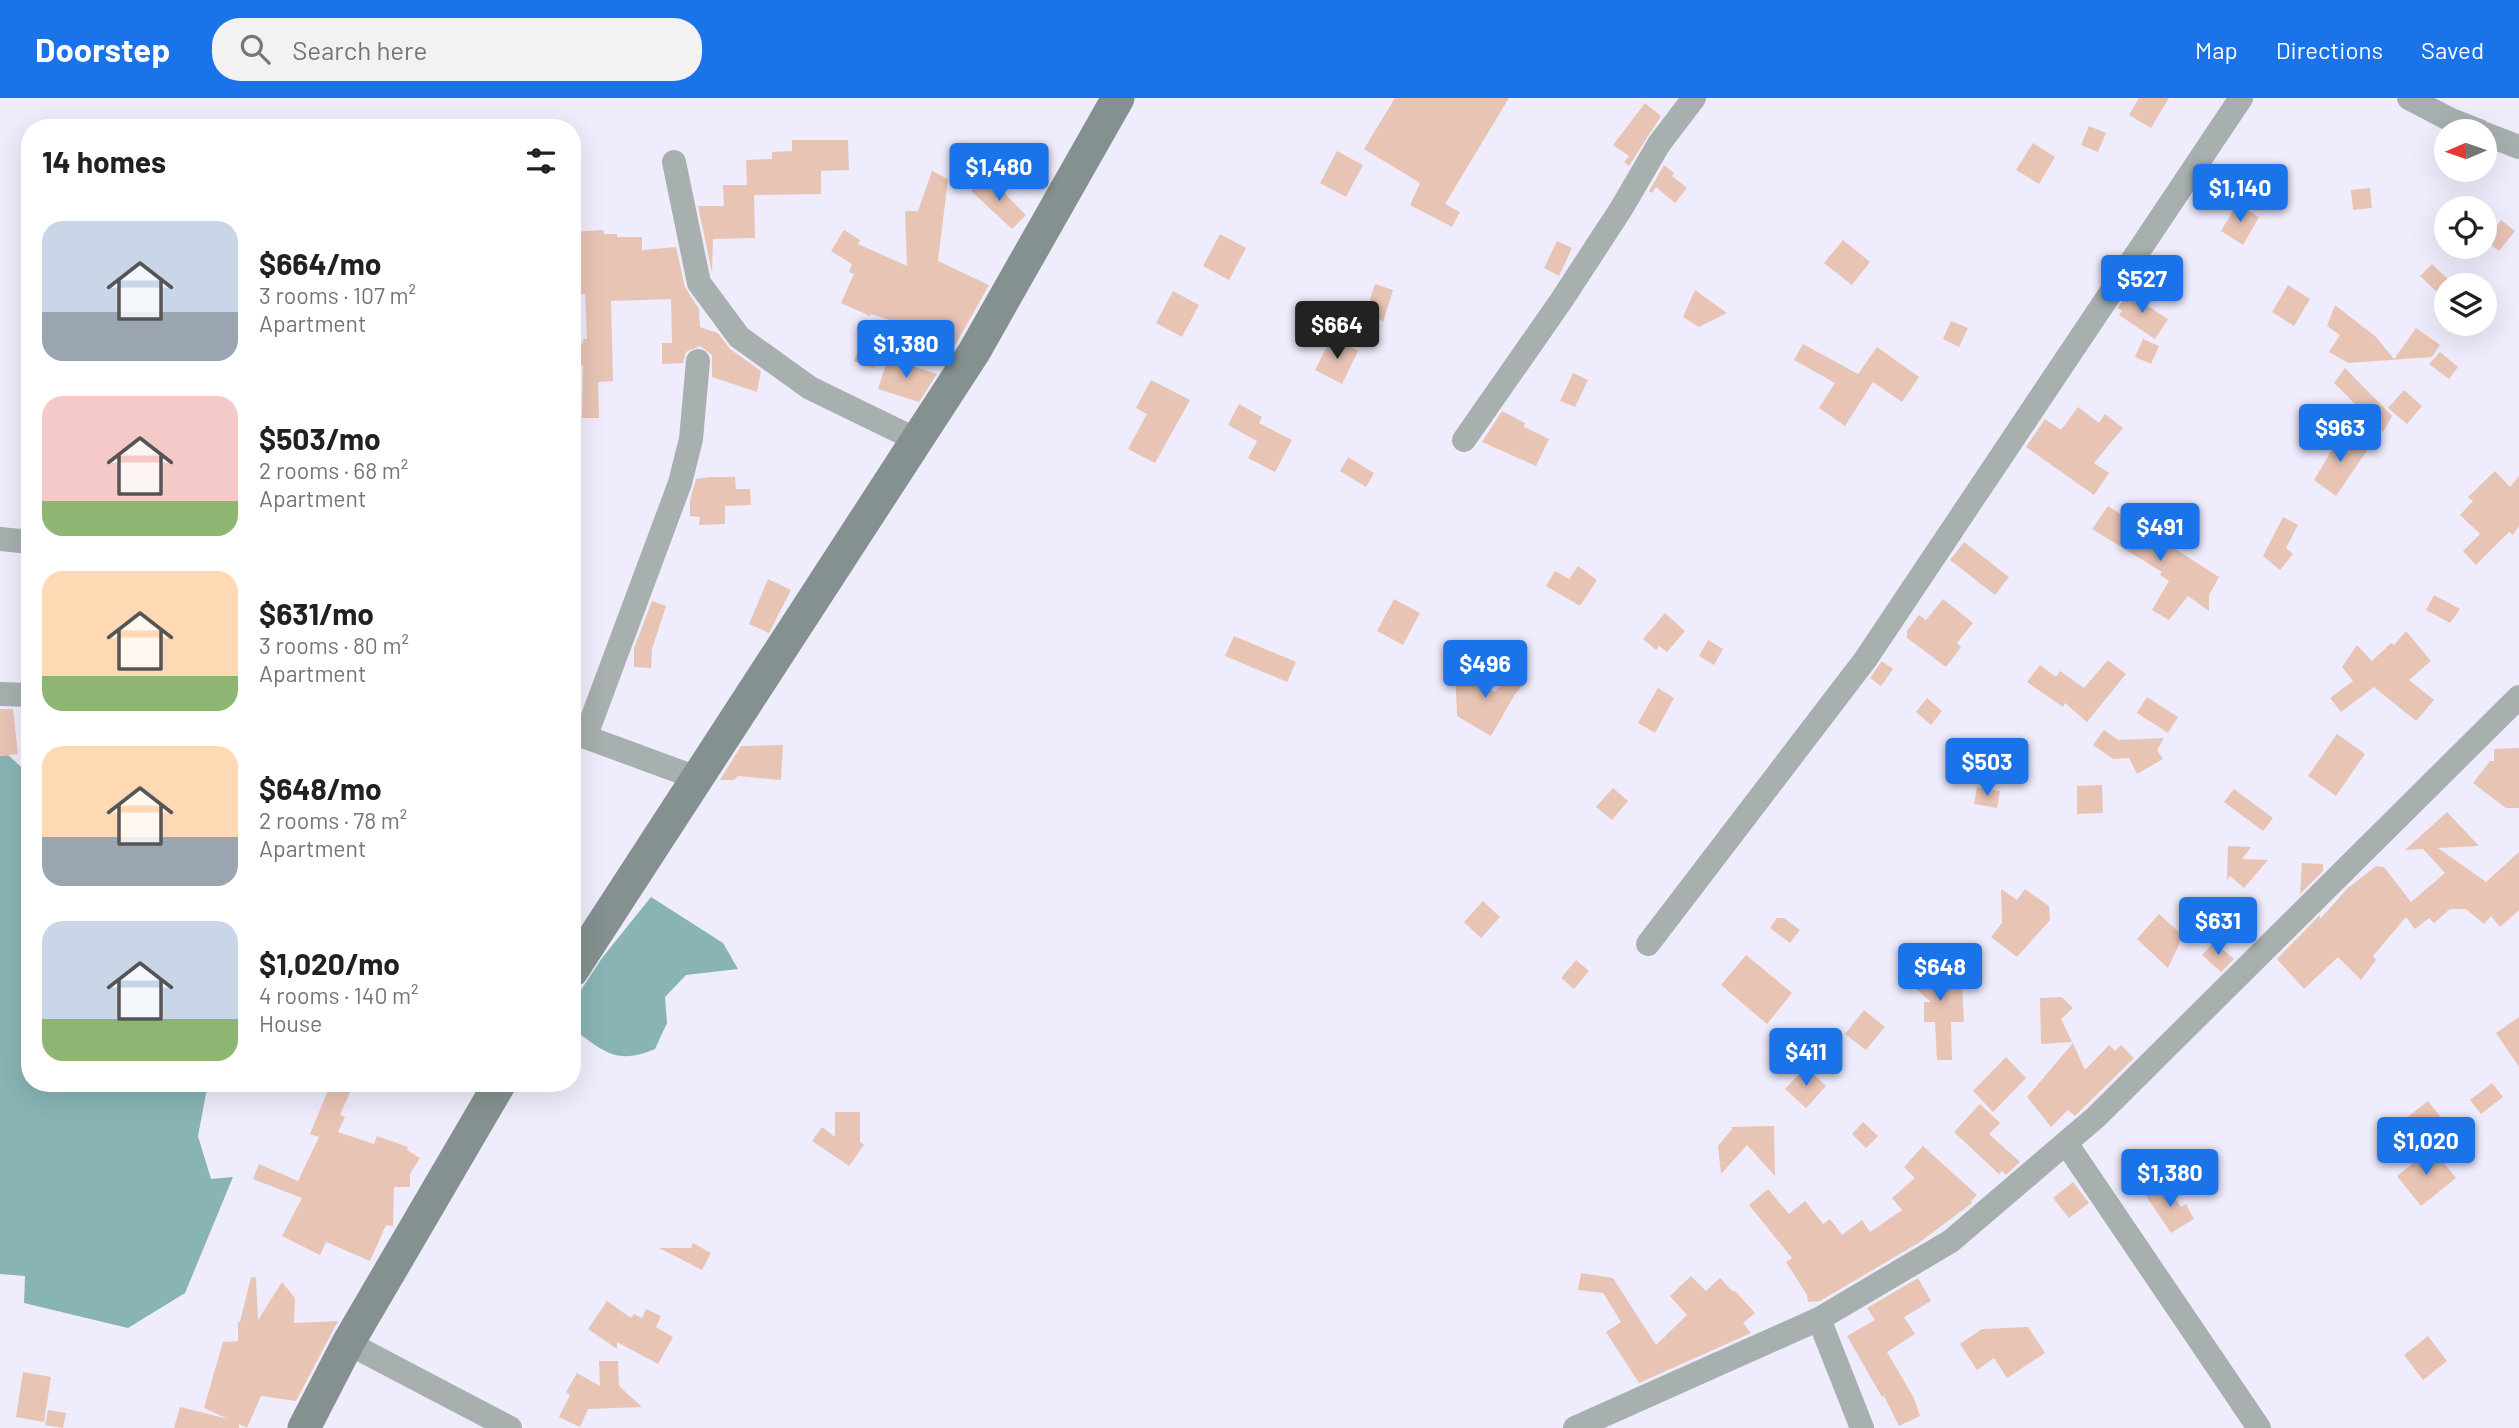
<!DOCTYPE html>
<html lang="en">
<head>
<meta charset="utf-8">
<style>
  :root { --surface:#fff; --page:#f2f2f2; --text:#202124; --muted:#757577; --accent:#1a73e8 }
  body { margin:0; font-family:Barlow,sans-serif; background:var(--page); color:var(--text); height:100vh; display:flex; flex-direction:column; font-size:26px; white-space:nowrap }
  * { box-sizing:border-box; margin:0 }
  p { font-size:23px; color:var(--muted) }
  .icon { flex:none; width:38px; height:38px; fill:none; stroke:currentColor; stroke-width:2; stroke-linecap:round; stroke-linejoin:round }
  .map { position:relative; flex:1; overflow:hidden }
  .sheet { position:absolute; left:21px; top:21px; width:560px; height:973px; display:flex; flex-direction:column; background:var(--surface); border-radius:28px; box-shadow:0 7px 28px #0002 }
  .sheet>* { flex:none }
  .needle { width:46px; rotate:268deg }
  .tools { position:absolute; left:2434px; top:21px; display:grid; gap:14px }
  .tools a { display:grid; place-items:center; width:63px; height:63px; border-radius:50%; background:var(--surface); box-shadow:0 7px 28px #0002; font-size:35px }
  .price { position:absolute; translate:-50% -60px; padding:0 16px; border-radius:7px; background:var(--accent); color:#fff; font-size:23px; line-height:46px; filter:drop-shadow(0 2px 4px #0008) }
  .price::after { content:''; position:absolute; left:50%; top:42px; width:21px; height:16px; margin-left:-10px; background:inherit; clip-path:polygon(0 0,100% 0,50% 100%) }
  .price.selected { background:#222; color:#fff }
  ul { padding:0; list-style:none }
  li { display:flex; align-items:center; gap:21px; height:175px; padding:0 21px }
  li span { display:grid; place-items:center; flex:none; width:196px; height:140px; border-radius:21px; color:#555 }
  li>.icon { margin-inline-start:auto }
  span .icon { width:84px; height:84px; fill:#fffc; stroke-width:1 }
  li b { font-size:30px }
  h2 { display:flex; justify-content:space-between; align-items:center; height:84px; padding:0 21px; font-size:30px }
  header { display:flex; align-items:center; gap:42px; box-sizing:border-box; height:98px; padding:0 35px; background:var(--accent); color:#fff }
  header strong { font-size:33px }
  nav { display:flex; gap:38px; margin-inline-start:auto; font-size:24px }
  .search { width:490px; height:63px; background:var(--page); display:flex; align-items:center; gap:18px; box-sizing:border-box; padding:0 24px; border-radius:28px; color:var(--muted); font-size:26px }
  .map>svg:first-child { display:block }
  .water { fill:#88b4b6 }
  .building { fill:#e8c4b5 }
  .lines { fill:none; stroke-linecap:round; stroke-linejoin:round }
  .street { stroke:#a7b0af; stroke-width:24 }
  .secondary { stroke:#859190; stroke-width:33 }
</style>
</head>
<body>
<header>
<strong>Doorstep</strong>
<div class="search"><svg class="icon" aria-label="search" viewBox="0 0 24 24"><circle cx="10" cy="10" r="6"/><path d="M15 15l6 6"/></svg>Search here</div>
<nav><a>Map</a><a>Directions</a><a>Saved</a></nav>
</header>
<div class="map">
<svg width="2519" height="1330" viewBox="0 0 2519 1330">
  <rect width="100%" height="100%" fill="#efedfd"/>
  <path class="water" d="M8,657L30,677V985H208L198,1038L211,1081L233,1079L185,1195L128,1230L24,1205L25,1178L0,1176V658Z
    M651,799L723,845L738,871L686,877L665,899L667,925L655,951C618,966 607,956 577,934L573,904L602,860Z"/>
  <path class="building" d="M1395,0H1509L1445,106L1460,114L1452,129L1410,107L1420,85L1364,51Z
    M2139,0H2169L2151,30L2129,17Z
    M1645,5L1661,18L1629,68L1624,64L1629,58L1613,47Z
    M2089,28L2106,35L2098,54L2081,47Z
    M792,42H848L849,72L821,73V96L754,97L755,140L713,141L712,175L698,108H724L723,87H747L746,62L772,61V54L792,53Z
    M2033,45L2055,59L2039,86L2016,72Z
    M1337,53L1363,67L1346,99L1320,85Z
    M1664,67L1674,75L1672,78L1687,90L1675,105L1656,89L1652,95L1649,93Z
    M932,73L948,81L938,163L989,187L953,251L927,240L929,235L871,216L870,218L841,205L854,176L849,174L852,166L831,153L844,132L860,142L858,146L907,168L905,113H918Z
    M980,81L1002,93L1026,117L1012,131L971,93Z
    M2370,90L2372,110L2353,112L2351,92Z
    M2237,106L2259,119L2243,147L2221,133Z
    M2501,122L2515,133L2499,153L2485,142Z
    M603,132L604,136H617V139H642V152L676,149L685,189L699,211L700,229L718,235L730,251L761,273L757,294L712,279V257L700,248L686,254L683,265L662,266V245H672L671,201L611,203L613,283L598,284L599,320H582L583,267H572V245H583V241H587L585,196H577L576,151H572V134Z
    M1220,136L1246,150L1229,182L1203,168Z
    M1843,142L1870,164L1852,187L1824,165Z
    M1557,143L1572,150L1559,178L1544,170Z
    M2432,166L2451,184L2439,196L2420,178Z
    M1375,186L1393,192L1383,224L1367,211Z
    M2288,187L2310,201L2294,228L2272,214Z
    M1695,192L1727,215L1699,229L1683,219Z
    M2130,192L2142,200L2140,203L2168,221L2155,241L2119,217L2122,213L2118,210Z
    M1173,193L1199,207L1182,239L1156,225Z
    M2335,207L2376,239L2394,261L2416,230L2440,247L2432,259L2348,265L2329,254L2340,237L2327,228Z
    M1951,223L1968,230L1959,249L1943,241Z
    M1332,239L1358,253L1342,286L1315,272Z
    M2143,241L2159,248L2151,266L2135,259Z
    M861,246L880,253L874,270L854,263Z
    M1803,246L1858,276L1877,249L1919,279L1902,304L1873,284L1845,328L1819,310L1835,285L1794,262Z
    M2440,254L2458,269L2449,281L2429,266Z
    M888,260L937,276L919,304L878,291Z
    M2345,270L2392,318L2383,334L2334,285Z
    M1573,275L1588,282L1575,309L1560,303Z
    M1151,282L1190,302L1155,365L1128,351L1147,316L1136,310Z
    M2404,292L2422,308L2407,326L2388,310Z
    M1239,306L1262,319L1259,325L1292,342L1275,374L1248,360L1257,343L1228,327Z
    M2078,309L2099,325L2105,316L2123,330L2094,365L2109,375L2094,397L2026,349L2045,321L2061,332Z
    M1502,313L1525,325L1524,329L1549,341L1536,368L1482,344Z
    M2342,335L2368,351L2336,398L2314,382Z
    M1348,359L1374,375L1366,389L1340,373Z
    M2495,373L2510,389L2519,378V428L2513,437L2509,434L2476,467L2463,453L2480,436L2460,417L2473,403L2468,399Z
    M709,379H735L736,391H750L751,407L725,408V426L699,427L700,419L690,418V402L696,381Z
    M2108,408L2219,479L2209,497V513L2188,498L2169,522L2152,512L2169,483L2160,477L2162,474L2092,431Z
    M2283,419L2298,427L2286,450L2293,456L2280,472L2263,458Z
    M1964,444L2009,479L1995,497L1950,462Z
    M1578,468L1597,482L1580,508L1546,488L1555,473L1569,481Z
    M768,481L791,492L769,535L749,526Z
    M2434,497L2460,511L2450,525L2426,512Z
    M1394,501L1420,515L1403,547L1377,533Z
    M1943,501L1973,525L1957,545L1961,549L1946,569L1907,540V533L1919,517L1926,522Z
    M652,503L666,508L652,551L651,570L634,569V550Z
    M1665,515L1685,533L1667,554L1659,548L1656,552L1643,541Z
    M2406,533L2431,563L2409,582L2434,602L2416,623L2374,589L2341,614L2330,600L2353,583L2342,569L2357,547L2372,563L2391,545L2394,547Z
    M1234,538L1296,564L1287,584L1225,558Z
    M1708,542L1723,551L1714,567L1699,558Z
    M2108,562L2126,576L2087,624L2065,605L2063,609L2027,584L2040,567L2056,579L2060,573L2084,590Z
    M1882,563L1893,571L1881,588L1870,580Z
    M1455,568L1495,594L1514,571L1527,582L1515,596L1491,638L1457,618Z
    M1658,590L1674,600L1655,635L1638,625Z
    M2147,599L2178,619L2168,635L2137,615Z
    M1927,600L1942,613L1931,627L1916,614Z
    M0,611H13L18,656L0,658Z
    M2104,632L2118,642L2164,640L2157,652L2163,661L2137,676L2129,660L2113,661L2093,647Z
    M2337,636L2365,656L2336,698L2308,678Z
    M783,647L781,682L738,678L734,682H720L741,648Z
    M2519,650V710H2506L2473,685L2490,663H2494V651Z
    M2102,687L2103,715L2077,716V688Z
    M1977,689L2000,693L1997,710L1974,706Z
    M1613,690L1628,703L1612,722L1596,709Z
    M2234,691L2273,720L2263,733L2224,704Z
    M2447,714L2479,748L2438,750L2486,784L2519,754V812L2500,829L2491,818L2484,826L2466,811H2450L2434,825L2429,820L2415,831L2406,819L2373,858L2376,862L2361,882L2338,859L2304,891L2277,861L2320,817V821L2348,790L2376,768L2384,769L2411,804L2445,775L2423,751L2405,752Z
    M2228,748L2251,749L2242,761L2268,762L2244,790L2230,778L2227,782Z
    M2302,765L2323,766V773L2300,796Z
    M2001,791L2017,802L2025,791L2049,808L2050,822L2017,859L1991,839L2002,825Z
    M1483,803L1500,819L1481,840L1464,824Z
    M2159,816L2183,838L2168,870L2137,841Z
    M1777,820H1784L1800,832L1790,845L1770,830Z
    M2214,844L2234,861L2221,874L2202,857Z
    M1746,857L1792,895L1767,926L1721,887Z
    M1933,858L1962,885L1964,924H1951L1952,962H1937L1935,924H1924V904H1931L1908,884Z
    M1576,862L1589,873L1574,891L1561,880Z
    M2062,899L2073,910L2061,921L2072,944L2041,946L2040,900Z
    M1864,912L1885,929L1866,952L1845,936Z
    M2519,919V969L2496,935Z
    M2073,945L2085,972L2109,947L2115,953L2121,947L2134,960L2075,1018L2068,1012L2051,1029L2027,999Z
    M2006,959L2026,980L1993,1014L1973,993Z
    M1806,969L1826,988L1806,1010L1785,991Z
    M331,985H354L340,1017L345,1019L338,1034L374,1046L377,1038L408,1049L407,1052L420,1060L410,1076V1089H394L393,1128L386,1127L370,1163L326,1144L320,1157L282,1138L302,1100L253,1081L259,1066L298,1083L319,1039L310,1036Z
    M2492,985L2503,999L2481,1016L2470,1002Z
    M2428,1003L2447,1027L2423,1046L2404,1022Z
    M1980,1006L2000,1025L1989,1036L2020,1064L2006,1077L2002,1073L1999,1076L1954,1034Z
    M835,1014H860V1044L864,1047L849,1068L812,1043L822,1029L835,1039Z
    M1863,1024L1878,1038L1866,1050L1852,1036Z
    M1774,1028L1775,1078L1747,1047L1721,1076L1718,1048L1732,1031L1731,1029Z
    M1923,1048L1977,1097L1971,1103L1972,1105L1920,1144L1820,1203L1808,1204L1807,1197L1786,1164L1792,1160L1749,1107L1768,1091L1789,1116L1805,1103L1823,1126L1830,1121L1842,1137L1862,1122L1870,1134L1902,1112L1892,1100L1915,1080L1904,1069Z
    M2432,1050L2456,1080L2421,1108L2397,1078Z
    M2073,1084L2089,1105L2069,1120L2053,1100Z
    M2164,1085L2181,1109L2186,1106L2194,1121L2171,1135L2146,1098Z
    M693,1145L711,1155L702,1172L659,1150H691Z
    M1581,1175L1613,1180L1656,1247L1687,1217L1670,1198L1691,1178L1706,1193L1720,1180L1733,1194L1735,1193L1755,1215L1743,1225L1751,1235L1639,1285L1606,1234L1621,1224L1603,1195L1578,1192Z
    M251,1179L256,1180L258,1222L282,1184L295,1200L294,1225L338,1223L296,1303L261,1298L247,1330L239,1326V1330H174L180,1309L228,1321L204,1310L223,1244L238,1243V1224H240Z
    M1918,1180L1931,1203L1904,1219L1915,1236L1887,1254L1914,1300L1920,1318L1899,1328L1884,1298L1882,1299L1847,1238L1875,1222L1867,1210Z
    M607,1203L631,1220L634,1216L642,1220L646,1211L661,1218L656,1229L673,1239L658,1266L617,1244V1251L588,1231Z
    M2028,1229L2045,1255L2007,1280L1994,1260L1977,1272L1960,1246L1982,1231Z
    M2428,1238L2447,1263L2423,1282L2404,1257Z
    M599,1263H618L619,1288L642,1309L588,1311L580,1329L559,1319L570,1297L566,1294L577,1275L600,1288Z
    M23,1274L51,1279L44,1324L16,1319Z
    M48,1312L66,1315L63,1330L45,1327Z"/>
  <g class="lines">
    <path class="street" d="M2409,0L2451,22L2479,33
      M2485,36L2519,49
      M674,64L699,185L739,239L810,290L917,342
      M1464,342L1561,203L1621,111L1659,46L1694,0
      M0,441L30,444
      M0,596L30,597
      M572,634L697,680
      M586,637L680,385L691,341L698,263
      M1648,846L1865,562L2241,0
      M2066,1045L2259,1330
      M1819,1221L1862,1330
      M348,1245L510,1330
      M1575,1330L1819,1221L1951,1143L2096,1019L2519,599"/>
    <path class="secondary" d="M572,873L974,254L1118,0
      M304,1330L348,1245L500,985"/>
  </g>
</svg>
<div class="tools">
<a><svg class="needle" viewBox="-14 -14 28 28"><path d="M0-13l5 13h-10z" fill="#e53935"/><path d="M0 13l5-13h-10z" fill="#757577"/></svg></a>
<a><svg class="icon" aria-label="locate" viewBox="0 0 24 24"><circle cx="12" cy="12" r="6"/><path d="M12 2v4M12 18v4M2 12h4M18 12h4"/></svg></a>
<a><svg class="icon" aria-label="layers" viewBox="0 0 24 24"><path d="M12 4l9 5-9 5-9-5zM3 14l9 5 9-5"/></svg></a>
</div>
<b class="price" style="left:999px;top:105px">$1,480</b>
<b class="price" style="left:2240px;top:126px">$1,140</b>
<b class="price" style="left:2142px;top:217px">$527</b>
<b class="price selected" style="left:1337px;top:263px">$664</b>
<b class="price" style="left:906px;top:282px">$1,380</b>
<b class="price" style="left:2340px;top:366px">$963</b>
<b class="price" style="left:2160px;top:465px">$491</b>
<b class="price" style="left:1485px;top:602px">$496</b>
<b class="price" style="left:1987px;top:700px">$503</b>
<b class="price" style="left:2218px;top:859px">$631</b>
<b class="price" style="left:1940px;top:905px">$648</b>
<b class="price" style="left:1806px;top:990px">$411</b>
<b class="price" style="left:2426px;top:1079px">$1,020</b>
<b class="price" style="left:2170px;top:1111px">$1,380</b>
<section class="sheet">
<h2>14 homes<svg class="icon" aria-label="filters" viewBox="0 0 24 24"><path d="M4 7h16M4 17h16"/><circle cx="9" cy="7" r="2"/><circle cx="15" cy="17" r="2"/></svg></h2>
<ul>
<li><span style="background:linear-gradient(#c9d6e8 65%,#9aa5b1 0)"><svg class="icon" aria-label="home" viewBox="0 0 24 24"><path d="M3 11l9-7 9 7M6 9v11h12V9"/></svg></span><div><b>$664/mo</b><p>3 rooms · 107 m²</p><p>Apartment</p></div></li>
<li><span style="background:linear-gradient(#f6c9c9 75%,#8fb573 0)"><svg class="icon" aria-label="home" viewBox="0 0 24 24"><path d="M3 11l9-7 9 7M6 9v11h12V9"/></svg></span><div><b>$503/mo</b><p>2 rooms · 68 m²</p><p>Apartment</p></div></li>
<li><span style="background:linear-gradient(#ffd9b3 75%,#8fb573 0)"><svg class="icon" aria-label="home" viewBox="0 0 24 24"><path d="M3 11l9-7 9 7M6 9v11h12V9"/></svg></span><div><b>$631/mo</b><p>3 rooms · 80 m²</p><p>Apartment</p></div></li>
<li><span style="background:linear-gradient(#ffd9b3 65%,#9aa5b1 0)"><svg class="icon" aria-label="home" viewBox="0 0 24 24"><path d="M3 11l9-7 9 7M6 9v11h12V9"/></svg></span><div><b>$648/mo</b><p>2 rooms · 78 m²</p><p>Apartment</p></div></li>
<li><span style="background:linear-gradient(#c9d6e8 70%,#8fb573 0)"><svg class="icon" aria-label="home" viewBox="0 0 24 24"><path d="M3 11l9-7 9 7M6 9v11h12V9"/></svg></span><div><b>$1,020/mo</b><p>4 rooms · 140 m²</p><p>House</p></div></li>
</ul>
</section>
</div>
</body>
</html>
